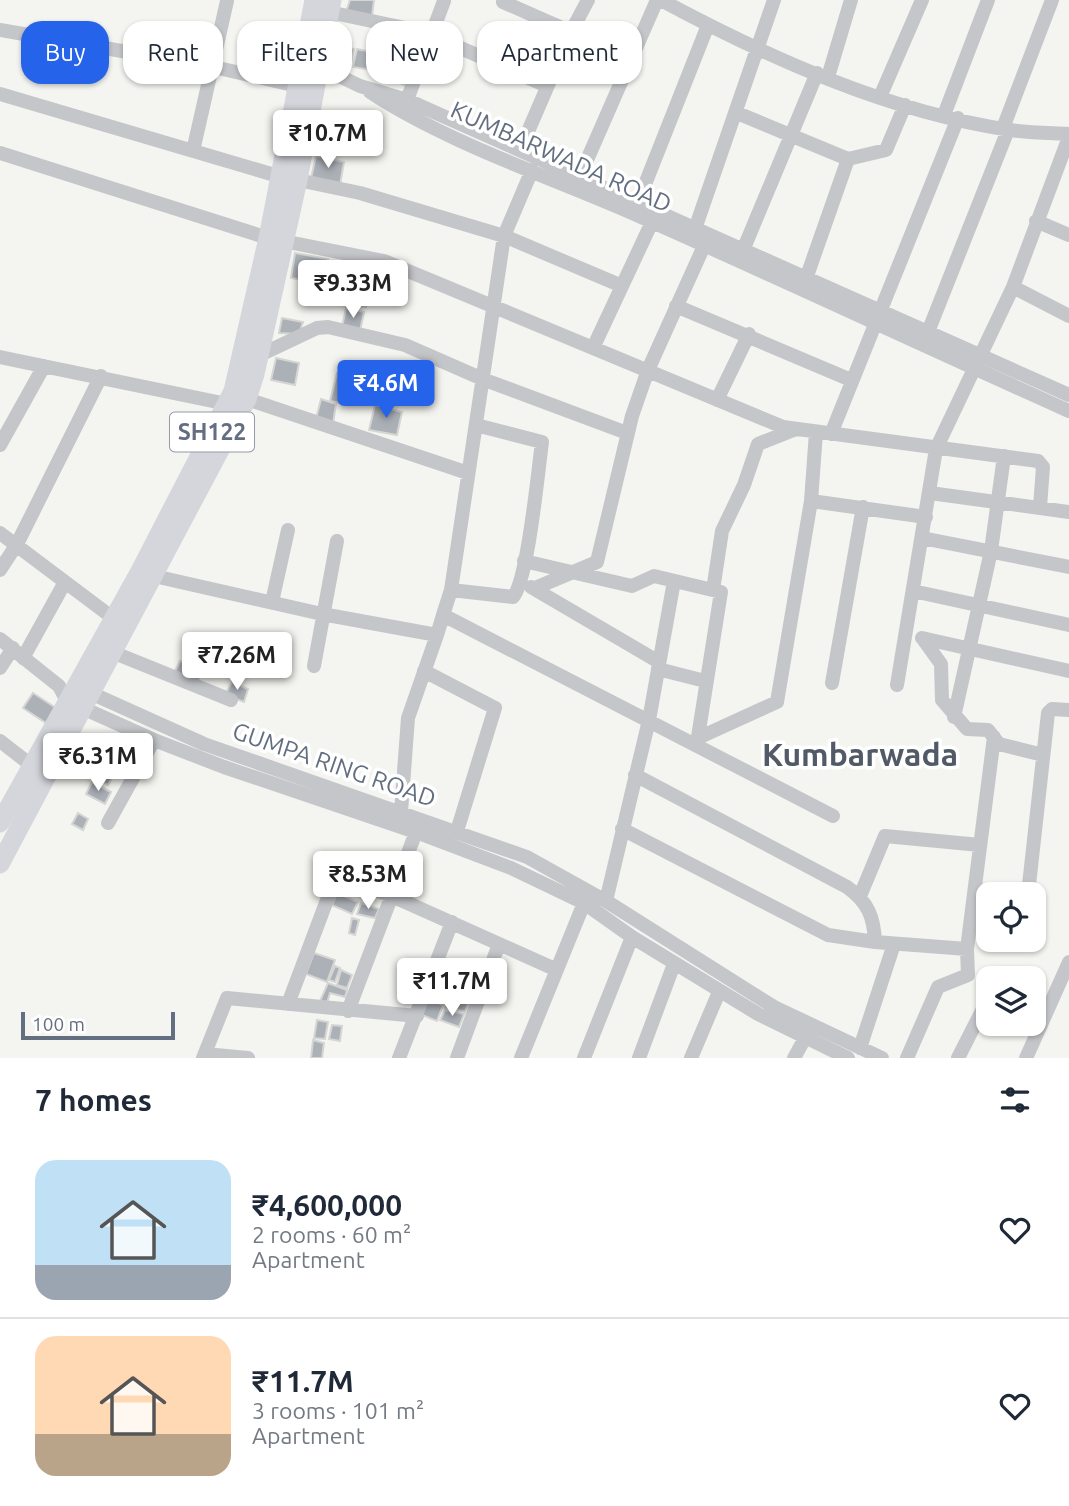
<!DOCTYPE html>
<html lang="en">
<head>
<meta charset="utf-8">
<style>
  :root { --surface:#fff; --page:#f2f2f3; --text:#1f2937; --muted:#747a83; --line:#e0e1e3; --accent:#2563eb }
  body { margin:0; font-family:Ubuntu,sans-serif; background:var(--page); color:var(--text); height:100vh; display:flex; flex-direction:column; font-size:26px; white-space:nowrap }
  * { box-sizing:border-box; margin:0 }
  p { font-size:23px; color:var(--muted) }
  .icon { flex:none; width:38px; height:38px; fill:none; stroke:currentColor; stroke-width:2; stroke-linecap:round; stroke-linejoin:round }
  .map { position:relative; height:1058px; overflow:hidden }
  .drawer { display:flex; flex-direction:column; background:var(--surface); flex:1 }
  .drawer>* { flex:none }
  .hud { position:absolute; left:21px; top:21px; width:700px; height:63px; display:flex; gap:14px }
  .tools { position:absolute; left:976px; top:882px; display:grid; gap:14px }
  .tools a { display:grid; place-items:center; width:70px; height:70px; border-radius:14px; background:var(--surface); box-shadow:0 2px 5px #0004; font-size:35px }
  .scale { position:absolute; left:21px; bottom:18px; width:154px; box-sizing:border-box; padding-left:7px; border:4px solid #636f81; border-top:0; font-size:19px; line-height:24px; white-space:nowrap; color:#636f81; -webkit-text-stroke:5px #fff; paint-order:stroke }
  .price { position:absolute; translate:-50% -60px; padding:0 16px; border-radius:7px; background:#fff; color:#222; font-size:23px; line-height:46px; filter:drop-shadow(0 2px 4px #0008) }
  .price::after { content:''; position:absolute; left:50%; top:42px; width:21px; height:16px; margin-left:-10px; background:inherit; clip-path:polygon(0 0,100% 0,50% 100%) }
  .price.selected { background:var(--accent); color:#fff }
  ul { padding:0; list-style:none }
  li { display:flex; align-items:center; gap:21px; height:175px; padding:0 35px }
  li+li { border-top:2px solid var(--line) }
  li span { display:grid; place-items:center; flex:none; width:196px; height:140px; border-radius:21px; color:#555 }
  li>.icon { margin-inline-start:auto }
  span .icon { width:84px; height:84px; fill:#fffc; stroke-width:1 }
  li b { font-size:30px }
  h2 { display:flex; justify-content:space-between; align-items:center; height:84px; padding:0 35px; font-size:30px }
  .chip { padding:0 24px; border-radius:21px; background:var(--surface); box-shadow:0 2px 5px #0004; font-size:24px; line-height:63px }
  .chip.selected { background:var(--accent); color:#fff }
  .map>svg:first-child { display:block }
  .building { fill:#acb1b8; stroke:#d5d5d3; stroke-width:2 }
  .lines { fill:none; stroke-linecap:round; stroke-linejoin:round }
  .minor { stroke:#c4c6ca; stroke-width:14 }
  .major { stroke:#d4d6dc; stroke-width:19 }
  .labels { text-anchor:middle; stroke-width:7; stroke-linejoin:round; paint-order:stroke }
  .shield { fill:#fff; stroke:#929aa7; stroke-width:2 }
  .shield-label { font-size:23px; font-weight:bold; fill:#636f81 }
  .street-label { font-size:24px; fill:#636f81; stroke:#fff }
  .district-label { font-size:32px; font-weight:bold; fill:#515a66; stroke:#fff }
</style>
</head>
<body>
<div class="map">
<svg width="1069" height="1058" viewBox="0 0 1069 1058">
  <rect width="100%" height="100%" fill="#f4f4f0"/>
  <path class="building" d="M350,0H374L372,16L346,12Z
    M337,45L354,49L351,64L336,60Z
    M357,49L377,53L371,70L353,67Z
    M383,56L410,64L404,85L375,73Z
    M316,156L344,162L340,185L311,178Z
    M295,253L328,259L323,284L291,278Z
    M353,283L370,286L366,307L347,305Z
    M346,308L364,312L360,331L342,327Z
    M282,318L303,322L299,334L279,333Z
    M276,358L299,363L295,385L271,380Z
    M397,361L411,362L408,382L394,380Z
    M337,373L354,376L349,405L330,401Z
    M321,399L336,404L333,424L316,419Z
    M375,405L402,412L397,435L369,430Z
    M192,659L204,662L198,681L174,673L180,661L189,664Z
    M232,682L248,689L244,702L225,695Z
    M33,693L56,708L46,723L23,708Z
    M108,754L131,768L127,776L104,761Z
    M102,763L116,771L108,785L101,781L105,774L98,769Z
    M92,782L111,792L105,804L86,794Z
    M78,813L88,819L83,830L72,824Z
    M337,893L358,902L352,914L332,905Z
    M361,903L379,909L375,918L357,914Z
    M352,918L359,920L355,935L349,933Z
    M314,953L335,960L327,982L306,974Z
    M335,966L340,968L335,982L329,980Z
    M341,970L352,975L347,988L337,985Z
    M328,983L347,990L345,997L330,993L327,1003L320,1001Z
    M450,992L458,995L452,1011L445,1008Z
    M461,996L470,999L465,1012L455,1009Z
    M428,999L443,1005L437,1021L422,1015Z
    M445,1010L464,1014L459,1027L440,1020Z
    M317,1020L328,1022L325,1039L314,1038Z
    M332,1025L342,1026L340,1041L329,1039Z
    M313,1040L324,1043L322,1058H311Z"/>
  <g class="lines">
    <path class="minor" d="M661,0C769,58 889,112 1010,130C1029,133 1050,133 1069,134
      M503,2L571,32
      M329,12L405,28
      M0,30L214,67L297,86
      M431,35L547,86
      M314,64L360,86L407,100L1069,395
      M828,77L851,0
      M370,92C444,141 547,176 630,212C777,277 922,345 1069,411
      M0,94L278,176
      M880,97L922,0
      M407,100L444,1
      M737,113L848,159
      M944,115L988,0
      M1003,128L1052,0
      M520,150L571,32L588,0
      M193,151L227,1
      M0,153L268,238
      M580,176L657,0
      M298,180L360,193L504,236L532,170
      M638,202L708,25
      M1036,221L1069,235
      M696,226L774,0
      M283,241L384,261L783,427L1038,461L1043,467L1040,507
      M744,248L817,73
      M807,276L848,159L886,150L905,105
      M622,286L504,236L451,590L443,615L833,816
      M1013,287L1069,316
      M676,306L851,380
      M928,332L1008,130
      M593,348L652,222
      M260,355L317,328L328,327L405,345L485,380L627,433
      M0,357L227,404
      M247,399L468,473
      M717,400L749,334
      M831,434L958,118
      M0,445L44,366
      M930,493L1069,512
      M811,501L926,517
      M0,533L113,618
      M922,538L1069,567
      M524,561L632,586L654,576L721,592L697,743
      M0,570L17,544L101,376
      M154,576L322,614L437,635L443,615
      M531,587L659,662
      M535,588L597,562L632,416L648,370L708,237
      M451,590L513,597C528,580 538,471 542,442L476,425
      M713,590L722,531L744,485L758,444L796,429
      M913,591L1069,625
      M272,602L288,530
      M922,638L1069,671
      M0,639L59,686L67,701L154,740L224,767L416,832L511,868L584,903L632,937L758,1014L848,1058
      M923,639L941,664L942,700L967,729L988,730L999,744L1043,755
      M112,652L231,700
      M23,658L65,582
      M314,666L337,541
      M0,668L13,648
      M658,669L705,681
      M424,671L495,708L457,831
      M832,683L863,507
      M897,685L936,449L1013,287L1069,137
      M84,690L204,744L527,857L606,901L774,1007L882,1058
      M954,717L991,551L1004,456
      M698,738L777,702L811,501L816,432
      M0,741L31,765
      M635,775L847,887C868,902 874,917 875,942
      M401,812L408,718L437,635
      M108,823L154,740
      M622,829L828,935L875,942L967,949
      M1028,894L1048,713L1052,709L1069,710
      M860,896L885,836L980,845
      M606,901L649,720L674,581
      M998,978L999,976
      M288,1004L336,876L392,896L557,970
      M348,1011L416,832
      M860,1048L894,944
      M205,1054L248,1058
      M203,1058L227,998L417,1016
      M399,1058L452,922
      M457,1058L499,944
      M521,1058L584,903
      M584,1058L632,937
      M639,1058L674,964
      M691,1058L719,992
      M794,1058L805,1038
      M907,1058L938,987L968,975L967,949L994,737
      M958,1058L989,997
      M1026,1058L1069,962"/>
    <path class="major" d="M0,823L140,571L233,391L268,238L314,0
      M0,864L247,399L255,374L298,180L332,0"/>
  </g>
  <g class="labels">
    <rect class="shield" x="170" y="412.5" width="84" height="39" rx="5"/>
    <g class="shield-label">
      <text x="212" y="440">SH122</text>
    </g>
    <g class="street-label">
      <text transform="translate(561 157) rotate(24)" y="8">KUMBARWADA ROAD</text>
      <text transform="translate(334 765) rotate(19)" y="8">GUMPA RING ROAD</text>
    </g>
    <g class="district-label">
      <text x="860" y="766">Kumbarwada</text>
    </g>
  </g>
</svg>
<div class="tools">
<a><svg class="icon" aria-label="locate" viewBox="0 0 24 24"><circle cx="12" cy="12" r="6"/><path d="M12 2v4M12 18v4M2 12h4M18 12h4"/></svg></a>
<a><svg class="icon" aria-label="layers" viewBox="0 0 24 24"><path d="M12 4l9 5-9 5-9-5zM3 14l9 5 9-5"/></svg></a>
</div>
<div class="scale">100 m</div>
<b class="price" style="left:328px;top:170px">₹10.7M</b>
<b class="price" style="left:353px;top:320px">₹9.33M</b>
<b class="price selected" style="left:386px;top:420px">₹4.6M</b>
<b class="price" style="left:237px;top:692px">₹7.26M</b>
<b class="price" style="left:98px;top:793px">₹6.31M</b>
<b class="price" style="left:368px;top:911px">₹8.53M</b>
<b class="price" style="left:452px;top:1018px">₹11.7M</b>
<div class="hud">
<a class="chip selected">Buy</a>
<a class="chip">Rent</a>
<a class="chip">Filters</a>
<a class="chip">New</a>
<a class="chip">Apartment</a>
</div>
</div>
<section class="drawer">
<h2>7 homes<svg class="icon" aria-label="filters" viewBox="0 0 24 24"><path d="M4 7h16M4 17h16"/><circle cx="9" cy="7" r="2"/><circle cx="15" cy="17" r="2"/></svg></h2>
<ul>
<li><span style="background:linear-gradient(#bfe0f5 75%,#9aa5b1 0)"><svg class="icon" aria-label="home" viewBox="0 0 24 24"><path d="M3 11l9-7 9 7M6 9v11h12V9"/></svg></span><div><b>₹4,600,000</b><p>2 rooms · 60 m²</p><p>Apartment</p></div><svg class="icon" aria-label="heart" viewBox="0 0 24 24"><path d="M12 20l-8-8c-3-5 5-10 8-4 3-6 11-1 8 4z"/></svg></li>
<li><span style="background:linear-gradient(#ffd9b3 70%,#b9a48a 0)"><svg class="icon" aria-label="home" viewBox="0 0 24 24"><path d="M3 11l9-7 9 7M6 9v11h12V9"/></svg></span><div><b>₹11.7M</b><p>3 rooms · 101 m²</p><p>Apartment</p></div><svg class="icon" aria-label="heart" viewBox="0 0 24 24"><path d="M12 20l-8-8c-3-5 5-10 8-4 3-6 11-1 8 4z"/></svg></li>
</ul>
</section>
</body>
</html>
